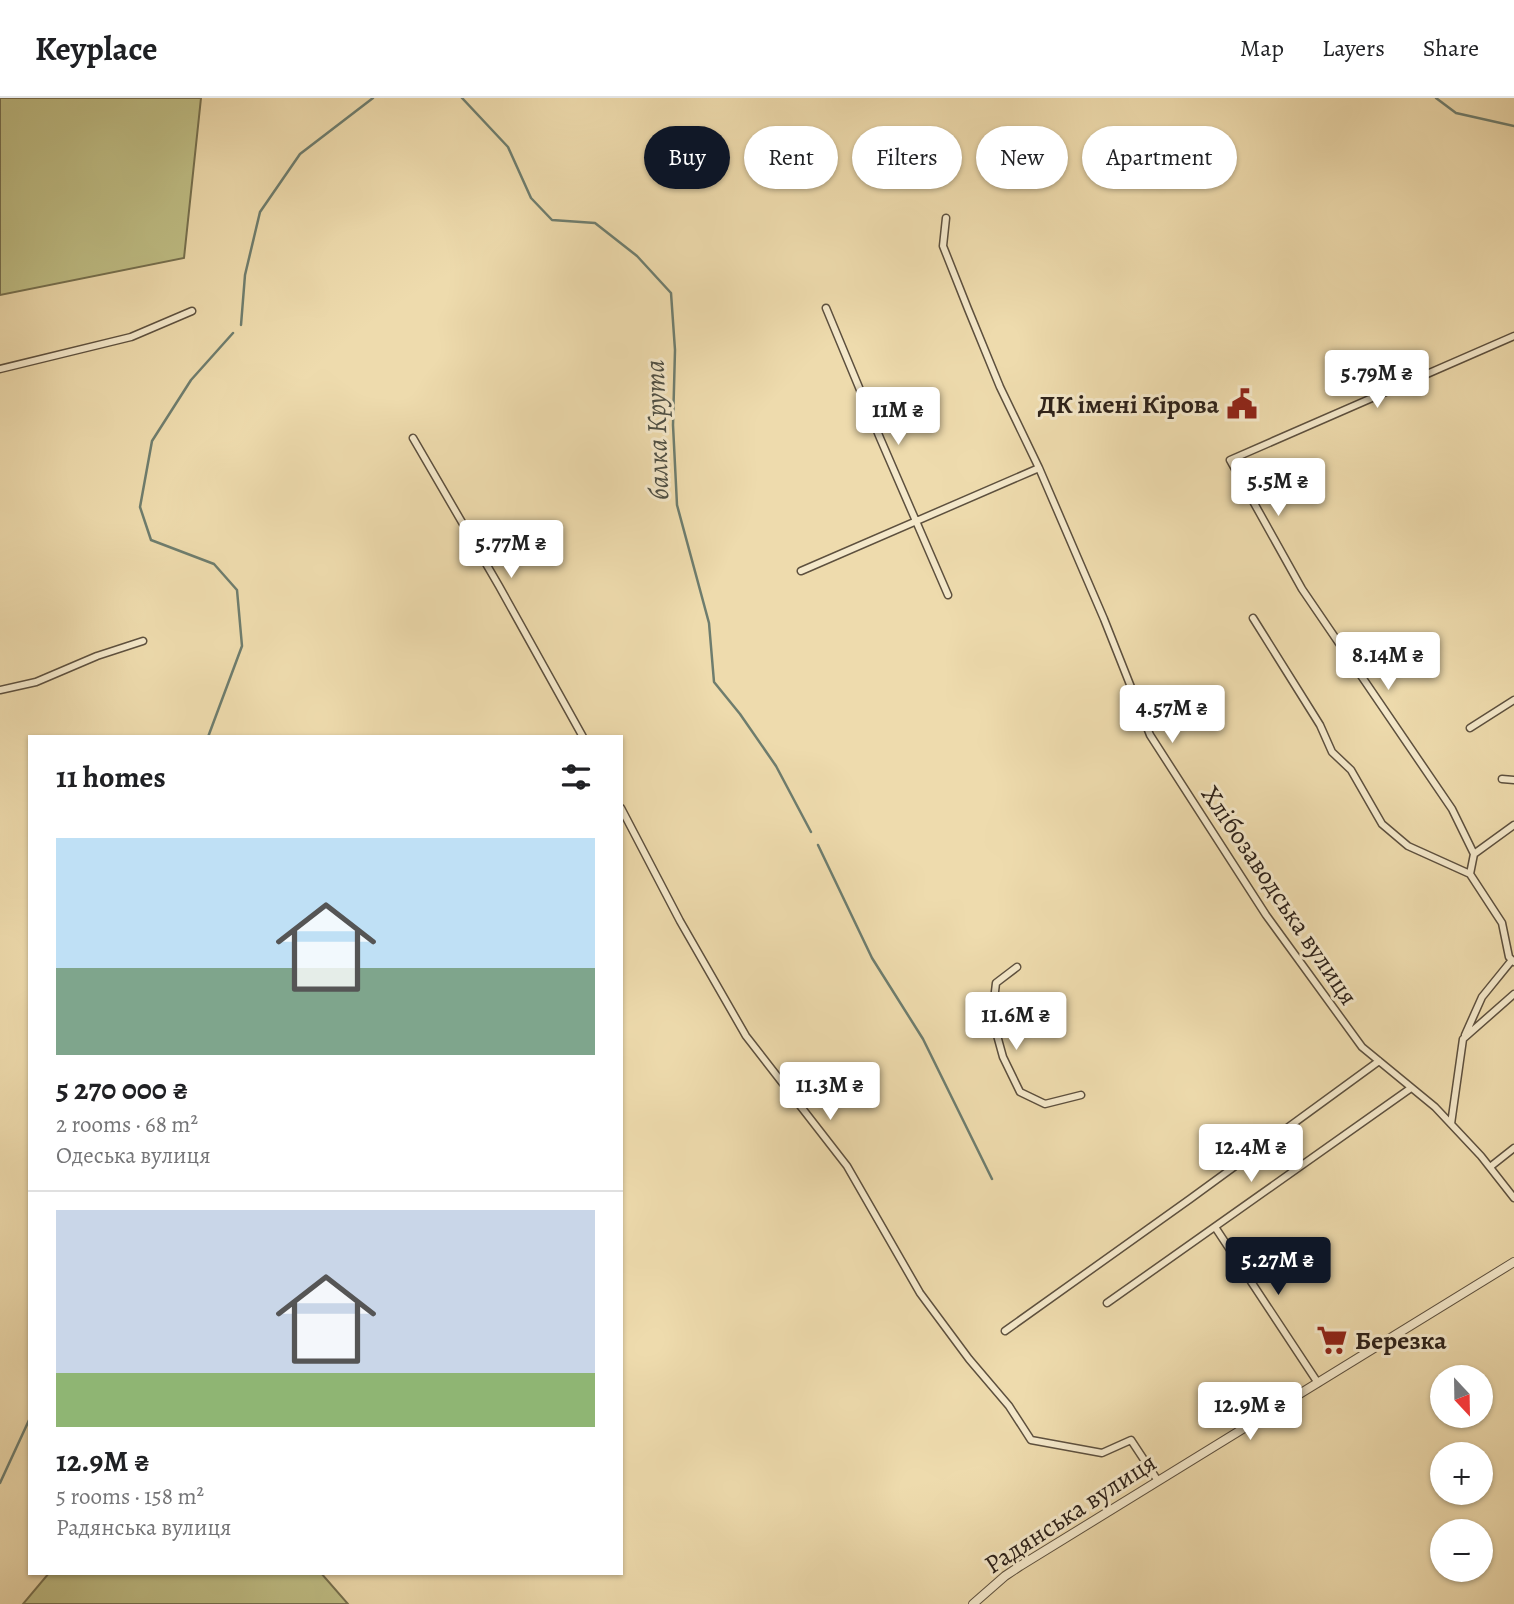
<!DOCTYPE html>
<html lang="en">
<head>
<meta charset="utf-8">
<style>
  :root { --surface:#fff; --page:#f6f6f6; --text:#202124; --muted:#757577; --line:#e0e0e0; --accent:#111827 }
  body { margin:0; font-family:Alegreya,serif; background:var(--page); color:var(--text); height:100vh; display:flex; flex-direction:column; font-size:26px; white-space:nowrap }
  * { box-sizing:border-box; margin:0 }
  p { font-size:23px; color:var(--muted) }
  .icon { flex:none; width:38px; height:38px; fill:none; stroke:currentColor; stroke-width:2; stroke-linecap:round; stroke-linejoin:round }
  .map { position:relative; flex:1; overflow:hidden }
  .details { position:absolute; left:28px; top:637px; width:595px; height:840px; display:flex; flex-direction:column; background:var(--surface); border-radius:0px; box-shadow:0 2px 5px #0004 }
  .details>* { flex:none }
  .guide { position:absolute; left:644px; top:28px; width:665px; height:63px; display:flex; gap:14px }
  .needle { width:46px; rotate:158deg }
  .fabs { position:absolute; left:1430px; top:1267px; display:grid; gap:14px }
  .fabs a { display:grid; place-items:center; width:63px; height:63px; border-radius:50%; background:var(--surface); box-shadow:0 2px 5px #0004; font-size:35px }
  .price { position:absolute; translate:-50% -60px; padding:0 16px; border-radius:7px; background:#fff; color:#222; font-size:23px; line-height:46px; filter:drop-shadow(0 2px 4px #0008) }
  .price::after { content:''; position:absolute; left:50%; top:42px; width:21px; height:16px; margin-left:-10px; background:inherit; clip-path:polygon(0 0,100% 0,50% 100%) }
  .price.current { background:var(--accent); color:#fff }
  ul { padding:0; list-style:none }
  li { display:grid; align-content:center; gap:14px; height:371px; padding:0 28px }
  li+li { border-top:2px solid var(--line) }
  li span { display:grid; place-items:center; height:217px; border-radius:0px; color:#555 }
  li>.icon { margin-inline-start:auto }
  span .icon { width:126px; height:126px; fill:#fffc; stroke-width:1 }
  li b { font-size:30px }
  h2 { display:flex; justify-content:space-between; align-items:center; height:84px; padding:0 28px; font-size:30px }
  .pill { padding:0 24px; border-radius:32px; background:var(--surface); box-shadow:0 2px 5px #0004; font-size:24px; line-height:63px }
  .pill.current { background:var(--accent); color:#fff }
  header { display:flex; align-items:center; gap:42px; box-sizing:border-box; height:98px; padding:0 35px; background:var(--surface); border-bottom:2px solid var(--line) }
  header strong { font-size:33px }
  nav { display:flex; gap:38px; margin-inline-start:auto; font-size:24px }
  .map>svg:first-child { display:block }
  .green { fill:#bfbe85; stroke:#76704f; stroke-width:2 }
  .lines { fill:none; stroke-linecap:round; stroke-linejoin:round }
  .stream { stroke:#6e7d6e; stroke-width:2.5 }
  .minor-casing { stroke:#5d503e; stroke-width:9 }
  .tertiary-casing { stroke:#5d503e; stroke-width:10 }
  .minor { stroke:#f4e8ca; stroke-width:6 }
  .tertiary { stroke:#f4e8ca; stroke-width:8 }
  .labels { text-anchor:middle; stroke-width:6; stroke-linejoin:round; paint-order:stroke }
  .poi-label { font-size:26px; font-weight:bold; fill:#2d2119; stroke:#f4e8ca; text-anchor:end }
  .street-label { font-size:26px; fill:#2d2119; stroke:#f4e8ca }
  .water-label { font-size:28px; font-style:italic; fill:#4e4f44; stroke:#f4e8ca }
</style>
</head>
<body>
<header>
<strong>Keyplace</strong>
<nav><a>Map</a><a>Layers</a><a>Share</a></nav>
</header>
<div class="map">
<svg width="1514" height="1506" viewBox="0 0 1514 1506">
  <rect width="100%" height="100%" fill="#eedbad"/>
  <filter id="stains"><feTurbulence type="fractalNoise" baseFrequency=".00286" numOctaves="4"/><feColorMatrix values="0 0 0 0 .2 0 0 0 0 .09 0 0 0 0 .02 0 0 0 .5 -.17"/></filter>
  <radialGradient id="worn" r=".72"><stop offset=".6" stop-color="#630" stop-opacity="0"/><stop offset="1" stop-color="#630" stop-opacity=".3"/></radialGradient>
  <path class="green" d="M0,0H201L184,160L0,197Z
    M49,1475H321L348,1506H23Z"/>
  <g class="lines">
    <path class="stream" d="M462,0L508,49L531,100L552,122L595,125L637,158L671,195L675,252L673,327L677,407L709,525L714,584L740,616L776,668L811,734
      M1436,0L1456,15L1514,28
      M241,227L245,177L260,114L300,56L373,0
      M208,639L242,548L237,492L214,466L151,442L140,409L152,343L191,282L233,235
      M818,747L872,860L923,941L992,1081
      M0,1385L30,1320"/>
    <g class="minor-casing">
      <path id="minor" d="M946,120L943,148L968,211L1000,289L1039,370L1104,521L1150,637L1266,817L1362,949L1435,1009L1481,1058L1514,1100
        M826,210L880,340L948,497
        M1514,238L1230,362L1302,491L1452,711L1474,756L1470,776L1502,825L1509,859L1514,864
        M0,271L131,239L192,213
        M413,340L499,488L583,639
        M801,473L1039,370
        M1253,520L1320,627L1332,654L1351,672L1382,726L1408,748L1470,776
        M0,592L36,584L97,558L143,543
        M1470,630L1514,602
        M1502,681L1514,682
        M621,710L680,823L746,938L847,1068L920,1195L969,1261L1009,1308L1031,1342L1102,1355L1131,1342L1158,1383
        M1474,756L1514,727
        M1017,869L996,885L992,919L1003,959L1020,994L1045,1006L1081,997
        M1465,937L1482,899L1512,862
        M1451,1026L1463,941L1514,896
        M1490,1069L1514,1050
        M1215,1129L1318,1285
        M1107,1205L1411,990
        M1005,1233L1190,1101L1379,963"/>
    </g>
    <g class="tertiary-casing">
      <path id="tertiary" d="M973,1506L1005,1478L1020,1468L1514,1164"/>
    </g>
    <use href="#minor" class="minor"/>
    <use href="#tertiary" class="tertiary"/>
  </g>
  <defs>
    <g id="civic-bare" transform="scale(2.415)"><path d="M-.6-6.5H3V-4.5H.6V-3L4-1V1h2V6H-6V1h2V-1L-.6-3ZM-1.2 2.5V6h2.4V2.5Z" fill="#8f2418" stroke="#f4e8ca" stroke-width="2.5" paint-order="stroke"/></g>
    <g id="supermarket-bare" transform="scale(2.415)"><path d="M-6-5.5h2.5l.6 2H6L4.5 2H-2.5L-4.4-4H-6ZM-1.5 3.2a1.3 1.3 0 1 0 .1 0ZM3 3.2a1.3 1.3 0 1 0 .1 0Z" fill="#8f2418" stroke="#f4e8ca" stroke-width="2.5" paint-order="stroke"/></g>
  </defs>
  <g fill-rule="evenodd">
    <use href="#civic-bare" x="1242" y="306"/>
    <use href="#supermarket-bare" x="1332" y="1242"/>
  </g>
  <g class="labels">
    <g class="poi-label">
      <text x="1219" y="315">ДК імені Кірова</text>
      <text x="1355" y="1251" text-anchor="start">Березка</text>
    </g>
    <g class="street-label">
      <text transform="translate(1280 797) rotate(56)" y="9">Хлібозаводська вулиця</text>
      <text transform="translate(1070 1415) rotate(-33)" y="9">Радянська вулиця</text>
    </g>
    <g class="water-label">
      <text transform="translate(656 332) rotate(-92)" y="10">балка Крута</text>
    </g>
  </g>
  <rect width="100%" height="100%" filter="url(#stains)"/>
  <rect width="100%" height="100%" fill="url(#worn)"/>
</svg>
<div class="fabs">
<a><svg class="needle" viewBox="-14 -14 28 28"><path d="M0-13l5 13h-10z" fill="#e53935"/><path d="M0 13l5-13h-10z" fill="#757577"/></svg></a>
<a>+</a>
<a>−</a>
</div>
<b class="price" style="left:1377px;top:312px">5.79M ₴</b>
<b class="price" style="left:898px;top:349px">11M ₴</b>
<b class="price" style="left:1278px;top:420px">5.5M ₴</b>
<b class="price" style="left:511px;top:482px">5.77M ₴</b>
<b class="price" style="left:1388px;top:594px">8.14M ₴</b>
<b class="price" style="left:1172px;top:647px">4.57M ₴</b>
<b class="price" style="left:1016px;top:954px">11.6M ₴</b>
<b class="price" style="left:830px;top:1024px">11.3M ₴</b>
<b class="price" style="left:1251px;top:1086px">12.4M ₴</b>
<b class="price current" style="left:1278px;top:1199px">5.27M ₴</b>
<b class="price" style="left:1250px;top:1344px">12.9M ₴</b>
<div class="guide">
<a class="pill current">Buy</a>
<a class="pill">Rent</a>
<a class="pill">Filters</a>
<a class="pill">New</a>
<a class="pill">Apartment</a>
</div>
<section class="details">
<h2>11 homes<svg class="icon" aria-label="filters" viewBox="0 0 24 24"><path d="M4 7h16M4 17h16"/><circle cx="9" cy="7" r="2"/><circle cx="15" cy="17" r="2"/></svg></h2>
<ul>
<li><span style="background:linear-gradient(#bfe0f5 60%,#7fa58c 0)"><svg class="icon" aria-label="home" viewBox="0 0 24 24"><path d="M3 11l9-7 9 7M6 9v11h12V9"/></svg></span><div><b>5 270 000 ₴</b><p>2 rooms · 68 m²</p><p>Одеська вулиця</p></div></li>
<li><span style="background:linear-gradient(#c9d6e8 75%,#8fb573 0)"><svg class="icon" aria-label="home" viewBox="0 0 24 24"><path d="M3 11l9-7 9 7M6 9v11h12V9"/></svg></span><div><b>12.9M ₴</b><p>5 rooms · 158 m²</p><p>Радянська вулиця</p></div></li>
</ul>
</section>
</div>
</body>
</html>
